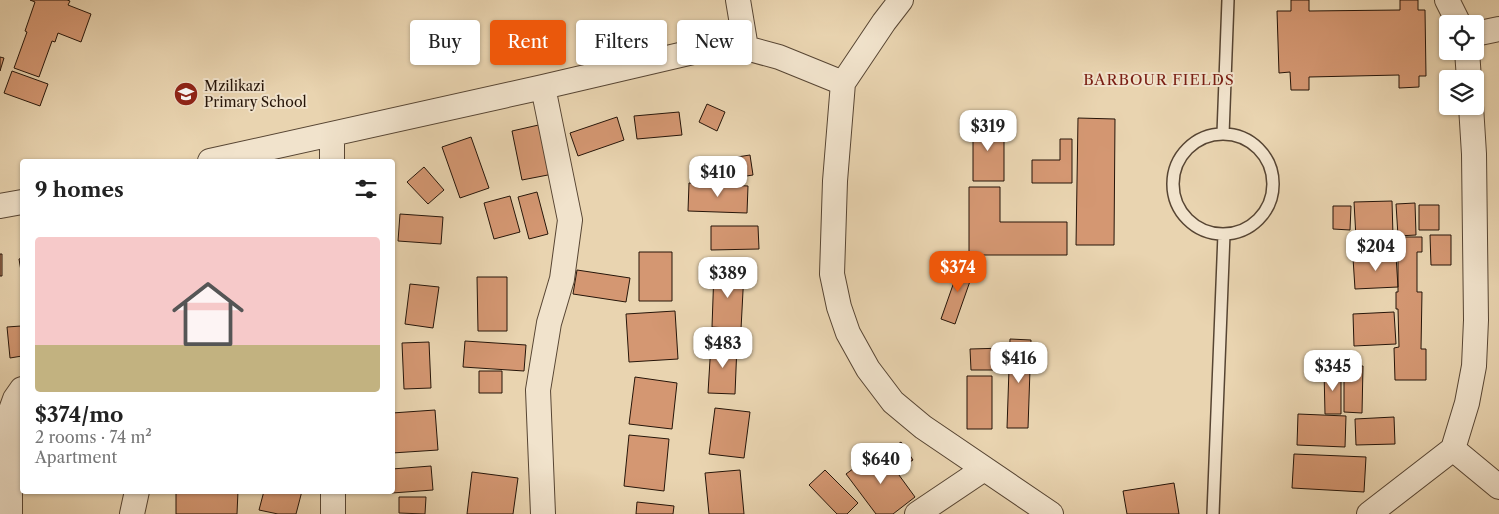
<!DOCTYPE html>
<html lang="en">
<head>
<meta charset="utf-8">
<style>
  :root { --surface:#fff; --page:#f2f2f2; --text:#222; --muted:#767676; --accent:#ea580c }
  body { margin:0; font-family:"Libre Caslon Text",serif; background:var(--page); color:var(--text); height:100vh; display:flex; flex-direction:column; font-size:19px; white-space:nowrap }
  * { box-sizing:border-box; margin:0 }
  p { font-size:16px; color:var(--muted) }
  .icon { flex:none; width:28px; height:28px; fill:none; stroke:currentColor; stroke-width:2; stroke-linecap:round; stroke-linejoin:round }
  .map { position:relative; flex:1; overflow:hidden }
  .sheet { position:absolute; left:20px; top:159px; width:375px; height:335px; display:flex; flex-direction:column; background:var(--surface); border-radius:5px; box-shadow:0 1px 4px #0004 }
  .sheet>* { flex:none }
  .hud { position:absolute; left:410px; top:20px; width:475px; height:45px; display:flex; gap:10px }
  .tools { position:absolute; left:1439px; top:15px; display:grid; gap:10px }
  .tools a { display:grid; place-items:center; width:45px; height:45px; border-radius:5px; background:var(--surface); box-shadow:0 1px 4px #0004; font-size:25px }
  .price { position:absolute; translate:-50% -42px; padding:0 11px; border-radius:10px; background:#fff; color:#222; font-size:16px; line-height:32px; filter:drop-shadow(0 1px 2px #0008) }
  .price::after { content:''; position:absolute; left:50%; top:30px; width:15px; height:11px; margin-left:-8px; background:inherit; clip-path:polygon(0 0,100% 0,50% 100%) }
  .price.active { background:var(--accent); color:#fff }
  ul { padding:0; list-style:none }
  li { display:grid; align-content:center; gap:10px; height:265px; padding:0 15px }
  li span { display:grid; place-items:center; height:155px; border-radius:5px; color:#555 }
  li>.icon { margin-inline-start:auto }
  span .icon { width:90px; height:90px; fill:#fffc; stroke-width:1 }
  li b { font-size:21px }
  h2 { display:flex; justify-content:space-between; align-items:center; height:60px; padding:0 15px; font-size:21px }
  .chip { padding:0 18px; border-radius:5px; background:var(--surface); box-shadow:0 1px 4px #0004; font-size:18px; line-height:45px }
  .chip.active { background:var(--accent); color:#fff }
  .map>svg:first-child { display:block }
  .building { fill:#d49772; stroke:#261509 }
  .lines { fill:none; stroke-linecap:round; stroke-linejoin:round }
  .service-casing { stroke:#574533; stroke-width:14 }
  .minor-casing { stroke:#574533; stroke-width:26 }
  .service { stroke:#f1e3cc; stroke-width:11 }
  .minor { stroke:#f1e3cc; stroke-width:24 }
  .labels { text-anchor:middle; stroke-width:4; stroke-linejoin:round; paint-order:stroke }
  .poi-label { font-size:14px; fill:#261509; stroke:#f1e3cc; text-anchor:start }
  .neighbourhood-label { font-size:15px; letter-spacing:1px; fill:#7a1f14; stroke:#f1e3cc }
</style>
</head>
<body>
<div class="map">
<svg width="1499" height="514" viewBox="0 0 1499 514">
  <rect width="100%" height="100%" fill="#e9d4b0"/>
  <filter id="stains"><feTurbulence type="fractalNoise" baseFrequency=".004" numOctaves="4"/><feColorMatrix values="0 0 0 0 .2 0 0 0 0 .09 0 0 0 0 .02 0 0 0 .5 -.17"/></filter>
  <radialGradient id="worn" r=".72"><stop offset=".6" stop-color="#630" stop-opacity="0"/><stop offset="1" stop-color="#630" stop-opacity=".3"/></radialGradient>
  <path class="building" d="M30,0H67L70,1L68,5L91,14L81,42L58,33L55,42L52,41L39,77L14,68L27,32L25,31L35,2Z
    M1291,0H1309V11L1400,10V0H1418V10H1425L1426,76H1419V87L1399,88V75L1309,77V90H1291L1290,72L1279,73L1277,11H1291Z
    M0,57L4,58L0,71Z
    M12,71L48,84L40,106L4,93Z
    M707,104L725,112L717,131L699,122Z
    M679,112L682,135L637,139L634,116Z
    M617,117L624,140L578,156L570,133Z
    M1078,118L1115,119L1114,245H1076Z
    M973,123L1004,124V181H973Z
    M543,124L553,174L522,180L512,131Z
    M471,137L489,188L460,198L442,147Z
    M1060,139H1072V183H1032V160H1060Z
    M750,155L753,175L727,179L724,159Z
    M424,167L444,190L428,204L407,182Z
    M689,183L748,186L747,213L688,211Z
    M969,187H1000V222H1067V255H969Z
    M537,192L548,234L529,239L518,197Z
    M510,196L520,232L494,239L484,203Z
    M1392,201L1393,236L1356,238L1354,202Z
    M1415,203L1416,235L1398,236L1396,204Z
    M1419,205H1439V230H1419Z
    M1333,206H1351L1350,230L1333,229Z
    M400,214L443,217L441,244L398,241Z
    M711,226H758L759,249L711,250Z
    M1430,235H1451V265H1431Z
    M1394,237H1422V252H1417V292H1422L1421,349H1426V380H1395L1394,348L1399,347L1398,309H1396V292H1398V253H1394Z
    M639,252H672V301H639Z
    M0,254H2V276H0Z
    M1396,256L1398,287L1355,289L1353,258Z
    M22,258V277L19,259Z
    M961,262L975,267L955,324L941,319Z
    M577,270L630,278L626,302L573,294Z
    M714,270L744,272L741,329L712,327Z
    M477,277H507V331H478Z
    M410,284L439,287L433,328L405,324Z
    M675,311L678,359L629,362L626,314Z
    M1394,312L1396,344L1354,346L1353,314Z
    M21,326L22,356L10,358L7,327Z
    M1010,339L1031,340L1028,428H1007Z
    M465,341L526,345L524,371L463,367Z
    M429,342L431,388L404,389L402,343Z
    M711,343L737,345L735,394L708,393Z
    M1006,348V370H971L970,349Z
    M1344,366H1363L1362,413L1344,412Z
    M1324,370H1341V414H1325Z
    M479,371H502V393H479Z
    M967,376H992V429H967Z
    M635,377L677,383L672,429L629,424Z
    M715,408L750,412L744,458L709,454Z
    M435,410L438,450L392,453V413Z
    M1298,414L1346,416L1345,447L1297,445Z
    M1394,417L1395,444L1356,445L1355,419Z
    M629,435L669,439L664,491L624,486Z
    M901,442L913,460L903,466L891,449Z
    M880,449L915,497L893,514H876L846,474Z
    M1294,454L1366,457L1364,492L1292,488Z
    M431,466L433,490L392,493V469Z
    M740,470L744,514H709L705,473Z
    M825,470L858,503L847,514H837L809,485Z
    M472,472L518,478L513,514H467Z
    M1174,483L1179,514H1127L1123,491Z
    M176,491H238L237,514H176Z
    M264,491H302L296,514H278L259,510Z
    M399,497H426L425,514L399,513Z
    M637,502L674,506L673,514H636Z"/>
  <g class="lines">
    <g class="service-casing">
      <path id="service" d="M1223,134L1228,0
        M1173 184a50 50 0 1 1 100 0a50 50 0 1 1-100 0Z
        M1213,514L1224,234"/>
    </g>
    <g class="minor-casing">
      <path id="minor" d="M738,0L746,48
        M901,0L884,22L843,83L835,181L832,274L839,307L848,333L868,369L893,402L923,427L1051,514
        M1447,0L1459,24
        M1475,34L1499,29
        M1467,51L1469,79
        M543,87L570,220L562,279L549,323L538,390L543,514
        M332,134V161
        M210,161L543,87L710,48H746L779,57L843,83
        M0,206L22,202
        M1453,449L1499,487
        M333,491V514
        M10,514V413L15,399L22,389
        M132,514L137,491
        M917,514L984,469
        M1369,514L1453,449L1467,403L1474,366L1476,320L1474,154L1471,106"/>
    </g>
    <use href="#service" class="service"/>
    <use href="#minor" class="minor"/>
  </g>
  <defs>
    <g id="school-disc" transform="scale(1.25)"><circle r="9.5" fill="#8f2418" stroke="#f1e3cc"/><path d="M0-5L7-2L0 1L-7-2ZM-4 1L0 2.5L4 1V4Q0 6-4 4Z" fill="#fff"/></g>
  </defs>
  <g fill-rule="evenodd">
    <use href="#school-disc" x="186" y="94"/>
  </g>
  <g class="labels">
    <g class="poi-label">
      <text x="204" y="91">Mzilikazi<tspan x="204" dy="16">Primary School</tspan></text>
    </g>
    <g class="neighbourhood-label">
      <text x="1159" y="85">BARBOUR FIELDS</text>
    </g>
  </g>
  <rect width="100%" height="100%" filter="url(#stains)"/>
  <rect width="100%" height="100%" fill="url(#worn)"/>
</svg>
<div class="tools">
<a><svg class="icon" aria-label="locate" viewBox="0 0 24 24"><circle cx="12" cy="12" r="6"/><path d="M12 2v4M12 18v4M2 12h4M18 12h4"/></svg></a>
<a><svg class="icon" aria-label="layers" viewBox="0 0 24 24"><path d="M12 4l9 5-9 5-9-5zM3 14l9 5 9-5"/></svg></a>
</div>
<b class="price" style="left:988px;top:152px">$319</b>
<b class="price" style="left:718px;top:198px">$410</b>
<b class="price" style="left:1376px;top:272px">$204</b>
<b class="price active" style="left:958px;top:293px">$374</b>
<b class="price" style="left:728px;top:299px">$389</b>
<b class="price" style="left:723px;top:369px">$483</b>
<b class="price" style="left:1019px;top:384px">$416</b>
<b class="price" style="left:1333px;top:392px">$345</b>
<b class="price" style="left:881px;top:485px">$640</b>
<div class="hud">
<a class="chip">Buy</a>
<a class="chip active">Rent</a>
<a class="chip">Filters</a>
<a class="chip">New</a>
</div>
<section class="sheet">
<h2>9 homes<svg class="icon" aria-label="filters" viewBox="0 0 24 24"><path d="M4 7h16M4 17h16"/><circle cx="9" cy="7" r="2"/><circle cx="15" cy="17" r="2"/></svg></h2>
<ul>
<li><span style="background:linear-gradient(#f6c9c9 70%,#c2b280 0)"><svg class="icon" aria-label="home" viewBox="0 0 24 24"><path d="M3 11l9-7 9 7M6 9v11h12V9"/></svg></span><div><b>$374/mo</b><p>2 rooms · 74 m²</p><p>Apartment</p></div></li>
</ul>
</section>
</div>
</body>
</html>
